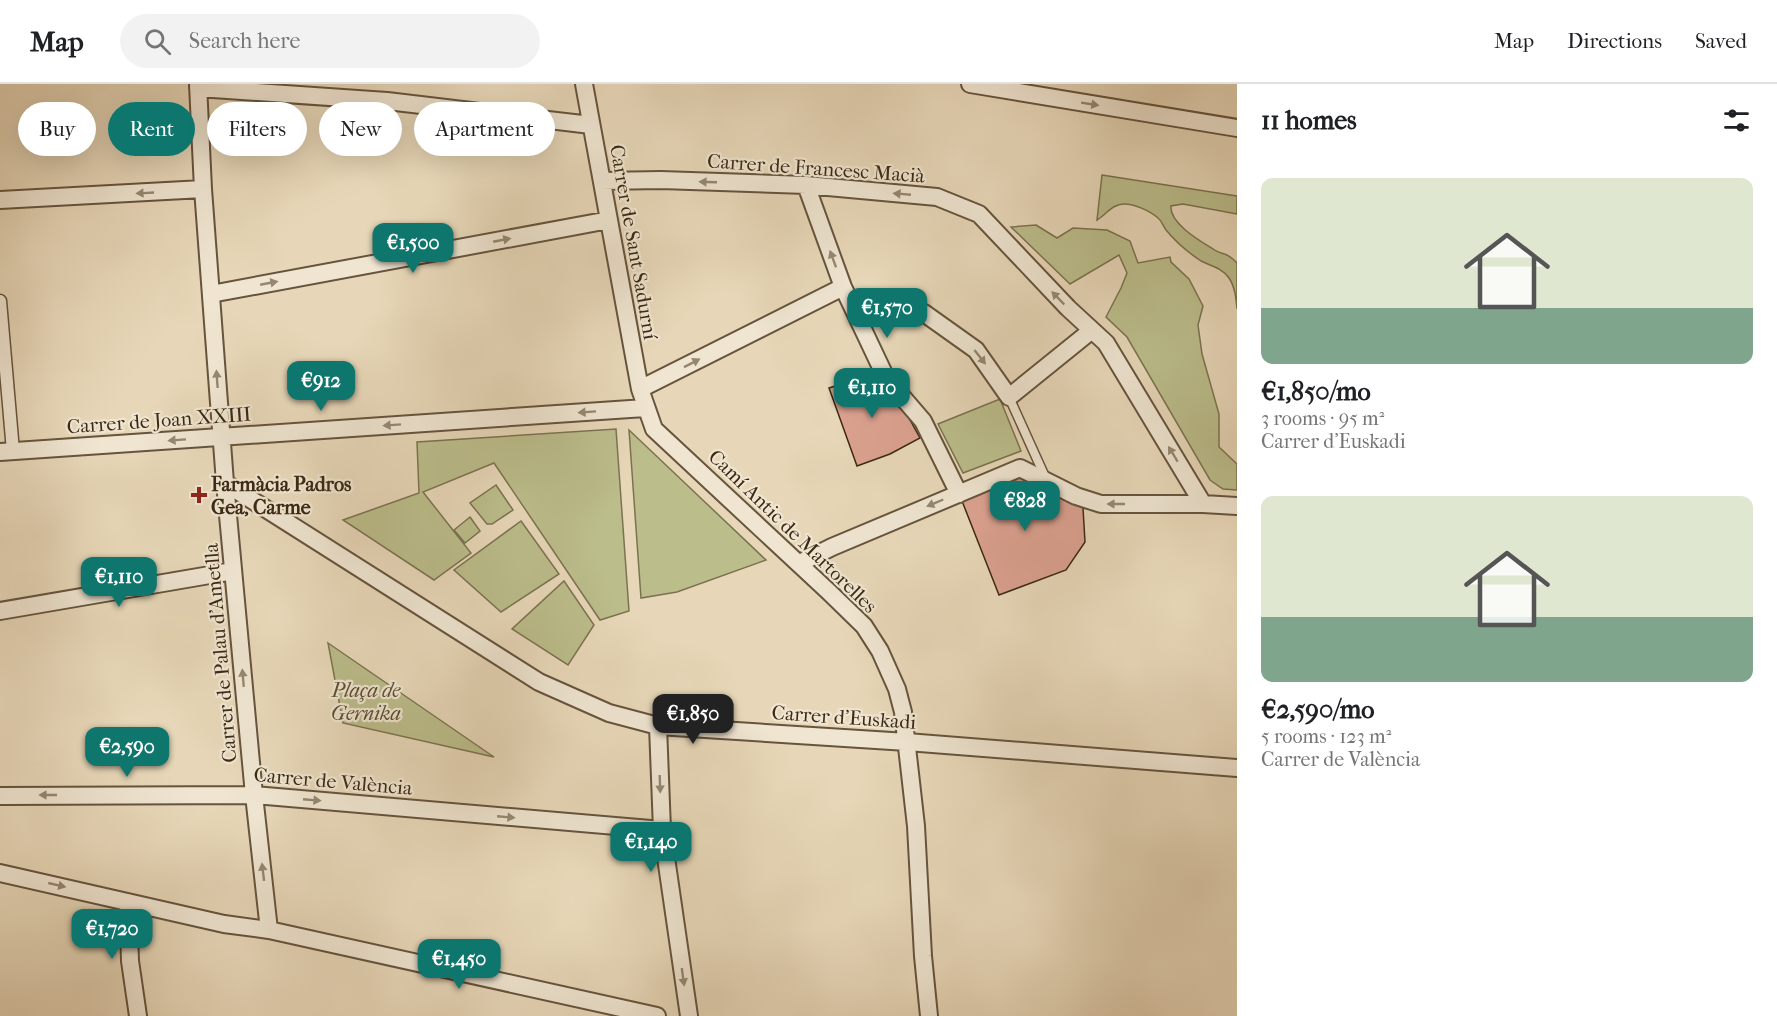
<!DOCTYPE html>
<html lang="en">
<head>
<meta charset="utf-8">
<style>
  :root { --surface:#fff; --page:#f2f2f2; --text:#202124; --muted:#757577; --line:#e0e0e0; --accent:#0f766e }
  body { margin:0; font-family:"IM FELL French Canon",serif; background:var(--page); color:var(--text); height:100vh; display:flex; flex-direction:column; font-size:22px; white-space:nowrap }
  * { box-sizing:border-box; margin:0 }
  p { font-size:20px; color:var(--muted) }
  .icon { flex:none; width:33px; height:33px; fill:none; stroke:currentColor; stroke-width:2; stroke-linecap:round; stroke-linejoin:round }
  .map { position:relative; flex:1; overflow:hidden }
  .drawer { display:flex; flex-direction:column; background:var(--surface); width:540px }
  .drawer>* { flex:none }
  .guide { position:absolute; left:18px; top:18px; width:570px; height:54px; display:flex; gap:12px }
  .price { position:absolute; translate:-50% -51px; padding:0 14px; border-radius:12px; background:var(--accent); color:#fff; font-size:20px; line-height:39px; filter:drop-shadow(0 2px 3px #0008) }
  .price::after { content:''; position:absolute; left:50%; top:36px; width:18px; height:14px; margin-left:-9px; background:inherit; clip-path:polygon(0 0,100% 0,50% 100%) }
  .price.on { background:#222; color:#fff }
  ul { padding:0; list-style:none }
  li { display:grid; align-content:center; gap:12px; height:318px; padding:0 24px }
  li span { display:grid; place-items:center; height:186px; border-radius:12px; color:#555 }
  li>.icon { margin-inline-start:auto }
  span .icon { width:108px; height:108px; fill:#fffc; stroke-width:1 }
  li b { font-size:26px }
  h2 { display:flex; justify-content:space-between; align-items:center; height:72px; padding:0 24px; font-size:26px }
  .pill { padding:0 21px; border-radius:27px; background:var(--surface); box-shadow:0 6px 24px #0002; font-size:21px; line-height:54px }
  .pill.on { background:var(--accent); color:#fff }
  header { display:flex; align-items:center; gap:36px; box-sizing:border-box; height:84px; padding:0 30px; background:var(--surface); border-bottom:2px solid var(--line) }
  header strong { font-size:28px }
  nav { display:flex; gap:33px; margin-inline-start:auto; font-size:21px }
  .search { width:420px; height:54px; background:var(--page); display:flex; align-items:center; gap:15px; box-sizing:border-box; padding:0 21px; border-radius:33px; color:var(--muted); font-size:22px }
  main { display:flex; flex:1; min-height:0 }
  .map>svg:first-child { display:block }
  .green { fill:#bbbd8b; stroke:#7b7350; stroke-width:1.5 }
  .building { fill:#dba190; stroke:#3b2914; stroke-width:1.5 }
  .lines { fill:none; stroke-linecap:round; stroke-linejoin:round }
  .service-casing { stroke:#66543d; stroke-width:11 }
  .pedestrian-casing { stroke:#66543d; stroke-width:15 }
  .minor-casing { stroke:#66543d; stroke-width:20 }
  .service { stroke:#efe5d1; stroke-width:8 }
  .pedestrian { stroke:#efe5d1; stroke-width:12 }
  .minor { stroke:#efe5d1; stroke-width:16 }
  .oneway { fill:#958772 }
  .poi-dot { fill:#8f2418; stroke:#efe5d1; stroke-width:2 }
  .labels { text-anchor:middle; stroke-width:4.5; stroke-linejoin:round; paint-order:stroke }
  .street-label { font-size:20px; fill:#3b2914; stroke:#efe5d1 }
  .poi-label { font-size:20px; font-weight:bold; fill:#3b2914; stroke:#efe5d1; text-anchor:start }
  .park-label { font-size:20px; font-style:italic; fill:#5b4e32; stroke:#efe5d1 }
</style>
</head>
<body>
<header>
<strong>Map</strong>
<div class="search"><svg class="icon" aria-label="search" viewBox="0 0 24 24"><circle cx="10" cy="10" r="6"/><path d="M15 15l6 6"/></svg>Search here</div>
<nav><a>Map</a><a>Directions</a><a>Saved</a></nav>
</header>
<main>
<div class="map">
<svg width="1237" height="932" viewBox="0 0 1237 932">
  <rect width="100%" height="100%" fill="#e7d7b8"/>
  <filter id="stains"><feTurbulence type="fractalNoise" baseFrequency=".00333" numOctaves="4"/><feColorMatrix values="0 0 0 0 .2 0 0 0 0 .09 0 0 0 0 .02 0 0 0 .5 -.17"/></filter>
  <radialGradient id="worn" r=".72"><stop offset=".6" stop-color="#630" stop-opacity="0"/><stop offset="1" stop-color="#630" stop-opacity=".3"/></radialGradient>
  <path class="green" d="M1102,91L1237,112V130L1183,120L1171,122C1169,139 1200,157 1213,165C1223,172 1226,167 1237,179V225C1236,214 1235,203 1229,194C1222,184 1211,182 1201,177C1189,169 1175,157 1166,146C1163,142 1162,137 1158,134C1150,127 1135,120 1124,120C1112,120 1107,130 1097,136Z
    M1036,141L1057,154L1073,144L1107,146L1130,157L1138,179L1170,173L1171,178L1189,195L1203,222L1198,241L1202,270L1219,330V363L1237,380V406L1223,405L1210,396L1127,253L1106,233L1121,204L1127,189L1119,171L1070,200L1011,143Z
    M1000,315L1021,367L963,389L938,340Z
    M616,345L629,527L600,536L494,379L423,408L471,469L434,496L343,436L419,409L417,358Z
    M629,346L766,476L677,508L641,514Z
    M496,401L513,426L492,440H487L470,419Z
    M470,433L480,447L465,459L454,446Z
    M521,437L559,490L501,528L454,486Z
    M564,497L594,541L568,581L512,545Z
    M328,559L494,673L343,639Z"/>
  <path class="building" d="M881,292L904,325L920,354L890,370L857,382L829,304L854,296Z
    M1023,392L1083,424L1085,458L1066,486L999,511L962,417Z"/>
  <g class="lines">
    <g class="service-casing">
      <path id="service" d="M1009,313L1046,395"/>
    </g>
    <g class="pedestrian-casing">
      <path id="pedestrian" d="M0,217L13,367"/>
    </g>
    <g class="minor-casing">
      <path id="minor" d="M198,0L203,105L225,399L254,711L269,846
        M584,0L640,305L654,345L829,508L864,542L880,567L897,605L903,628L916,742L923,872L929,932
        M970,0L1237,44
        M198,4L387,17L591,41
        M602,97L661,96L806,101L937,113L979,130L1068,224L1106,259L1203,420
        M806,101L843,203L886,294L923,337L959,410
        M0,116L203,105
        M211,210L609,136
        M853,224L924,229L976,266L1009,313L1092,246
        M640,305L843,203
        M0,368L645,324
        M225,399L539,598L609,629L658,642L907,658L1237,684
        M800,479L832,463L1020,384L1076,412L1101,420H1203L1237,422
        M0,527L233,487
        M658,642L662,746L689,932
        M0,712L254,711L662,746
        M0,789L224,840L269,846L657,932
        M128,818L130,877L138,932"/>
    </g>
    <use href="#service" class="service"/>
    <use href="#pedestrian" class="pedestrian"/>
    <use href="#minor" class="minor"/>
  </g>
  <defs><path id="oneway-solid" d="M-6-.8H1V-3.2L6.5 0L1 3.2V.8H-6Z" transform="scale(1.5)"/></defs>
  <g class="oneway">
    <use href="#oneway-solid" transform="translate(1090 20) rotate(9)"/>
    <use href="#oneway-solid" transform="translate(708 98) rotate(-178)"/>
    <use href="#oneway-solid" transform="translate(145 109) rotate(177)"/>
    <use href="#oneway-solid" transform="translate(902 110) rotate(-175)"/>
    <use href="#oneway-solid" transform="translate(502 156) rotate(-11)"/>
    <use href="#oneway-solid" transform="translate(833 175) rotate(-110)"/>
    <use href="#oneway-solid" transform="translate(269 199) rotate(-11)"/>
    <use href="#oneway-solid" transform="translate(1058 214) rotate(-134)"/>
    <use href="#oneway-solid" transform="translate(980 273) rotate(52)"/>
    <use href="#oneway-solid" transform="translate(692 279) rotate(-27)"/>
    <use href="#oneway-solid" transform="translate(217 295) rotate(-94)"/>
    <use href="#oneway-solid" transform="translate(587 328) rotate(176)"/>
    <use href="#oneway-solid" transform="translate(392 341) rotate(176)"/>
    <use href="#oneway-solid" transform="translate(177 356) rotate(176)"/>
    <use href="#oneway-solid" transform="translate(1173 370) rotate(-121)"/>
    <use href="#oneway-solid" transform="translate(935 419) rotate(157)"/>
    <use href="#oneway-solid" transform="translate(1116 420) rotate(180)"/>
    <use href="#oneway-solid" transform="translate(243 594) rotate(-95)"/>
    <use href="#oneway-solid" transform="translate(660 700) rotate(88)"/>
    <use href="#oneway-solid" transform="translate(48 711) rotate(180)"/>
    <use href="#oneway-solid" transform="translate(312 716) rotate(5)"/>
    <use href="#oneway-solid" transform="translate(506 733) rotate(5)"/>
    <use href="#oneway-solid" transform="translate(263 788) rotate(-97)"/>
    <use href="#oneway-solid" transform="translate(57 801) rotate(13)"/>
    <use href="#oneway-solid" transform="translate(683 893) rotate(82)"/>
  </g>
  <path class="poi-dot" d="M196 402h6v6h6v6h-6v6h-6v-6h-6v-6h6z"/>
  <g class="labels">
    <g class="street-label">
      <text transform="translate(816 84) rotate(4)" y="7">Carrer de Francesc Macià</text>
      <text transform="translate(634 158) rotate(80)" y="7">Carrer de Sant Sadurní</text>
      <text transform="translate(159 336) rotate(-4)" y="7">Carrer de Joan XXIII</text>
      <text transform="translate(793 447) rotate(44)" y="7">Camí Antic de Martorelles</text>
      <text transform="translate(220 569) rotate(-95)" y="7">Carrer de Palau d'Ametlla</text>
      <text transform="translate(844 633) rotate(4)" y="7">Carrer d'Euskadi</text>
      <text transform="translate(333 697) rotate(5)" y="7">Carrer de València</text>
    </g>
    <g class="poi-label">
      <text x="211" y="407">Farmàcia Padros<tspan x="211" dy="23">Gea, Carme</tspan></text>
    </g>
    <g class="park-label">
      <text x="366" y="613">Plaça de<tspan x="366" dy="23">Gernika</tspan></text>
    </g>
  </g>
  <rect width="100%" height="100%" filter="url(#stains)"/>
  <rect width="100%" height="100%" fill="url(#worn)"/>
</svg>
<b class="price" style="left:413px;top:190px">€1,500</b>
<b class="price" style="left:887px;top:255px">€1,570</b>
<b class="price" style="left:321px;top:328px">€912</b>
<b class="price" style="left:872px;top:335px">€1,110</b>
<b class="price" style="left:1025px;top:448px">€828</b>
<b class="price" style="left:119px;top:524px">€1,110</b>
<b class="price on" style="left:693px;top:661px">€1,850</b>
<b class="price" style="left:127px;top:694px">€2,590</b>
<b class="price" style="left:651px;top:789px">€1,140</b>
<b class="price" style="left:112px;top:876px">€1,720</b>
<b class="price" style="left:459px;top:906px">€1,450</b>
<div class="guide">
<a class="pill">Buy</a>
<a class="pill on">Rent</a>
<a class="pill">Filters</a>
<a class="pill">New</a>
<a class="pill">Apartment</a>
</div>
</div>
<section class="drawer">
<h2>11 homes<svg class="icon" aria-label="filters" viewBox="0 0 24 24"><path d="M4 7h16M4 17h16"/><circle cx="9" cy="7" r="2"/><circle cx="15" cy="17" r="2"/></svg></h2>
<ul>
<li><span style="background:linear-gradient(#dfe7d0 70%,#7fa58c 0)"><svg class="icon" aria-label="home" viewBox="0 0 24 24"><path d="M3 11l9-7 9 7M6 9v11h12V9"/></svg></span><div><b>€1,850/mo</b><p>3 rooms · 95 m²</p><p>Carrer d'Euskadi</p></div></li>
<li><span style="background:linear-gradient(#dfe7d0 65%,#7fa58c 0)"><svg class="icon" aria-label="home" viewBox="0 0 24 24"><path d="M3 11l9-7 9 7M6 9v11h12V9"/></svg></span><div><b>€2,590/mo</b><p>5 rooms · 123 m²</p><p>Carrer de València</p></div></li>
</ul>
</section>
</main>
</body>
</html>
